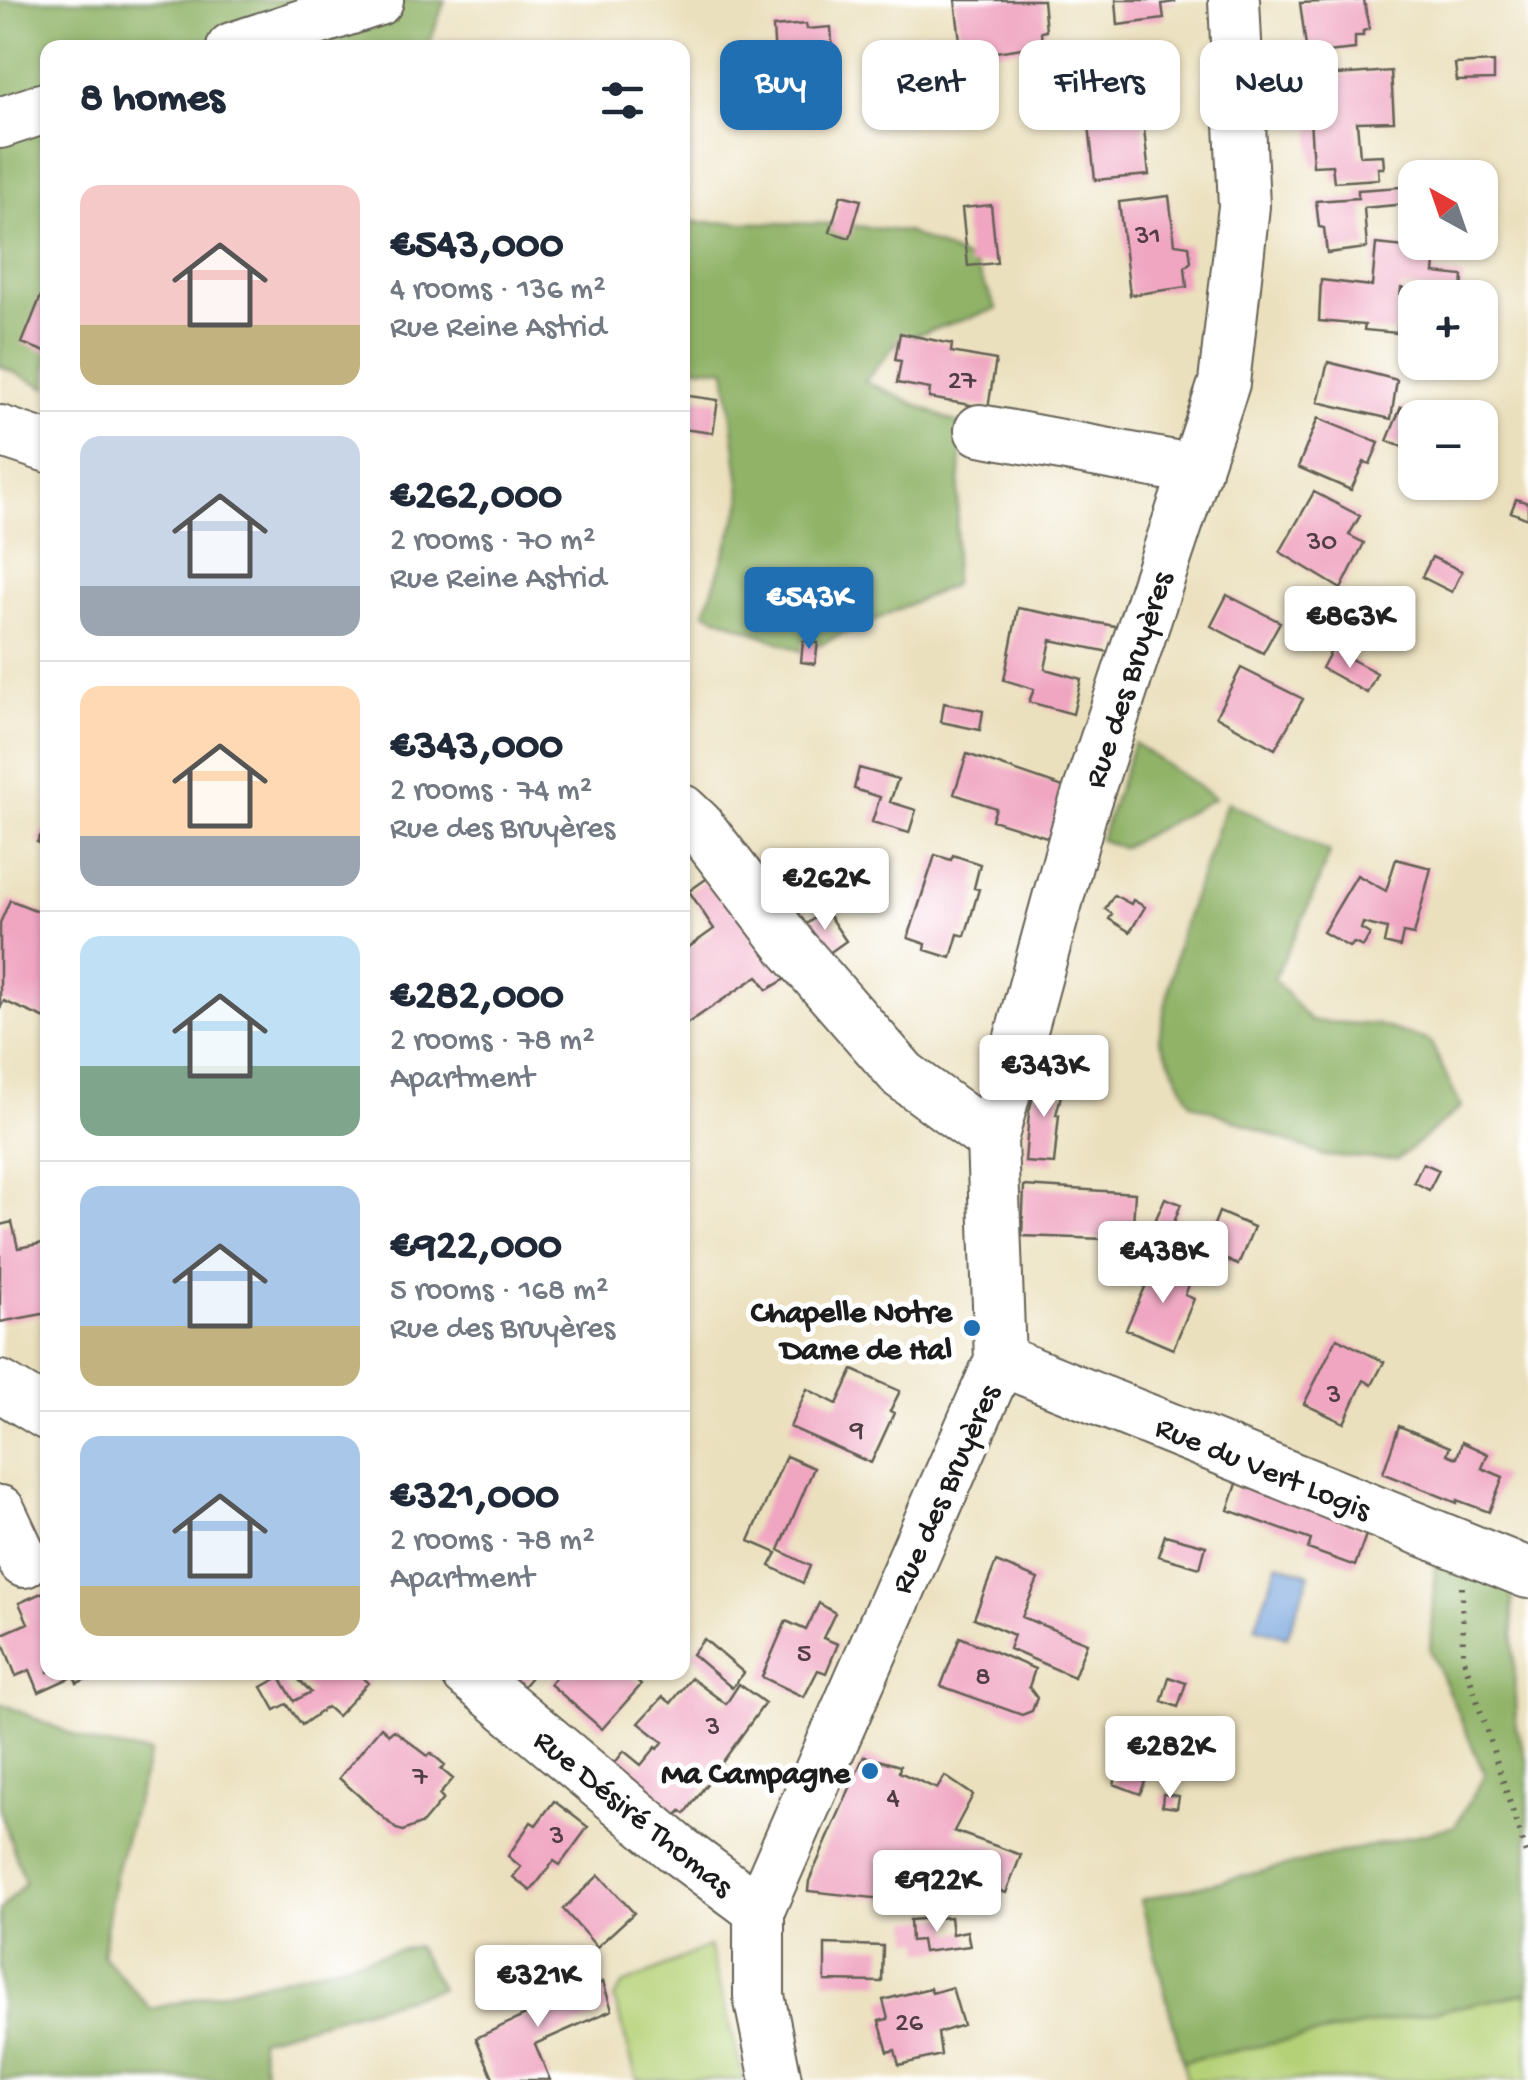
<!DOCTYPE html>
<html lang="en">
<head>
<meta charset="utf-8">
<style>
  :root { --surface:#fff; --page:#f6f6f7; --text:#1f2937; --muted:#747a83; --line:#e0e1e3; --accent:#1f6fb2 }
  body { margin:0; font-family:"Gochi Hand",sans-serif; background:var(--page); color:var(--text); height:100vh; display:flex; flex-direction:column; font-size:38px; white-space:nowrap }
  * { box-sizing:border-box; margin:0 }
  p { font-size:32px; color:var(--muted) }
  .icon { flex:none; width:55px; height:55px; fill:none; stroke:currentColor; stroke-width:2; stroke-linecap:round; stroke-linejoin:round }
  .map { position:relative; flex:1; overflow:hidden }
  .side { position:absolute; left:40px; top:40px; width:650px; height:1640px; display:flex; flex-direction:column; background:var(--surface); border-radius:20px; box-shadow:0 2px 8px #0004 }
  .side>* { flex:none }
  .banner { position:absolute; left:720px; top:40px; width:658px; height:90px; display:flex; gap:20px }
  .needle { width:65px; rotate:320deg }
  .fabs { position:absolute; left:1398px; top:160px; display:grid; gap:20px }
  .fabs a { display:grid; place-items:center; width:100px; height:100px; border-radius:20px; background:var(--surface); box-shadow:0 2px 8px #0004; font-size:50px }
  .price { position:absolute; translate:-50% -85px; padding:0 22px; border-radius:10px; background:#fff; color:#222; font-size:32px; line-height:65px; filter:drop-shadow(0 2px 5px #0008) }
  .price::after { content:''; position:absolute; left:50%; top:60px; width:30px; height:22px; margin-left:-15px; background:inherit; clip-path:polygon(0 0,100% 0,50% 100%) }
  .price.current { background:var(--accent); color:#fff }
  ul { padding:0; list-style:none }
  li { display:flex; align-items:center; gap:30px; height:250px; padding:0 40px }
  li+li { border-top:2px solid var(--line) }
  li span { display:grid; place-items:center; flex:none; width:280px; height:200px; border-radius:20px; color:#555 }
  li>.icon { margin-inline-start:auto }
  span .icon { width:120px; height:120px; fill:#fffc; stroke-width:1 }
  li b { font-size:42px }
  h2 { display:flex; justify-content:space-between; align-items:center; height:120px; padding:0 40px; font-size:42px }
  .pill { padding:0 35px; border-radius:20px; background:var(--surface); box-shadow:0 2px 8px #0004; font-size:35px; line-height:90px }
  .pill.current { background:var(--accent); color:#fff }
  .map>svg:first-child { display:block }
  .green { fill:#b5d177; stroke:#68764a; stroke-width:2.5 }
  .forest { fill:#90b368; stroke:#566842; stroke-width:2.5 }
  .water { fill:#73a2dc; stroke:#485f7c; stroke-width:2.5 }
  .building { fill:#f0a5c1 }
  .lines { fill:none; stroke-linecap:round; stroke-linejoin:round }
  .minor-casing { stroke:#646154; stroke-width:54 }
  .path { stroke:#646154; stroke-width:6; stroke-dasharray:2.5 8; stroke-linecap:butt }
  .minor { stroke:#fff; stroke-width:50 }
  .poi-dot { fill:#1f6fb2; stroke:#fff; stroke-width:4 }
  .labels { text-anchor:middle; stroke-width:10; stroke-linejoin:round; paint-order:stroke }
  .number-label { font-size:28px; fill:#513e45 }
  .street-label { font-size:32px; fill:#1c1c1c; stroke:#fff }
  .poi-label { font-size:32px; font-weight:bold; fill:#1c1c1c; stroke:#fff; text-anchor:end }
</style>
</head>
<body>
<div class="map">
<svg width="1528" height="2080" viewBox="0 0 1528 2080">
  <rect width="100%" height="100%" fill="#fff"/>
  <filter id="ink" filterUnits="userSpaceOnUse"><feTurbulence type="fractalNoise" baseFrequency=".01" numOctaves="2"/><feDisplacementMap in="SourceGraphic" scale="20" xChannelSelector="R" yChannelSelector="G"/><feConvolveMatrix kernelMatrix="1 2 1 2 8 2 1 2 1" color-interpolation-filters="sRGB"/></filter>
  <filter id="wash" filterUnits="userSpaceOnUse"><feTurbulence type="fractalNoise" baseFrequency=".0048" numOctaves="4" result="noise"/><feDisplacementMap in="SourceGraphic" scale="40" xChannelSelector="R" yChannelSelector="G"/><feGaussianBlur stdDeviation="2.25" result="paint"/><feColorMatrix in="noise" values="0 0 0 0 0 0 0 0 0 0 0 0 0 0 0 0 0 1.4 0 .05"/><feComposite in="paint" operator="in"/></filter>
  <g filter="url(#wash)">
    <rect width="100%" height="100%" fill="#ebe0bd"/>
    <path class="green" d="M709,1946L744,2080H637L614,1998L623,1985Z
      M1528,1993V2080H1187L1183,2061Z"/>
    <path class="forest" d="M0,0H445L428,47L48,48L47,388L0,366Z
      M691,222L838,224L907,232L973,262L997,309L899,340L865,381L963,426L953,585L803,652L705,612L742,502L726,369L683,366L682,223Z
      M1134,743L1215,798L1122,848L1100,840Z
      M1227,802L1330,852L1307,910L1274,979L1310,1021L1378,1025L1430,1041L1461,1107L1397,1160L1325,1156L1191,1103L1159,1038L1180,934Z
      M1436,1552L1512,1591L1516,1727L1528,1763V1993L1183,2061L1141,1900L1455,1826L1485,1775L1430,1650Z
      M0,1703L94,1744L150,1753L115,1875L102,1955L151,2009L416,1946L441,1988L259,2039L266,2080H0V1910L25,1883L0,1810Z"/>
    <path class="water" d="M1278,1563L1310,1574L1287,1637L1255,1627Z"/>
    <g id="blocks">
      <path class="building" d="M955,0H1043L1046,31L1041,32L1042,45L962,57Z
        M1116,0H1175V2L1162,4L1164,19L1118,25Z
        M1364,0L1369,29L1363,31V36H1355V49L1307,54L1300,3Z
        M806,24L807,29L831,27L834,70L776,74L773,27Z
        M1494,62V80L1457,81L1455,64Z
        M1391,71L1394,121L1357,122L1360,156L1383,155L1384,168H1378L1379,179L1334,182L1332,165L1313,166L1309,103L1324,102L1322,76Z
        M1140,92L1149,175L1095,180L1086,98Z
        M1415,186V199L1406,200V204L1364,208L1367,248L1327,253L1324,228L1319,227L1316,201L1358,198V190Z
        M841,195L861,200L850,238L830,232Z
        M1169,196L1175,244L1189,246L1191,262L1185,267L1187,287L1130,295L1119,202Z
        M991,205L997,263L968,266L962,208Z
        M1376,244L1436,250L1434,273L1463,276L1462,292L1401,288L1397,333L1364,330L1365,325L1319,321L1321,280L1372,286Z
        M41,296L48,299V353L22,343Z
        M900,333L952,344L951,352L996,360L988,408L929,398L930,389L897,383L901,361L895,360Z
        M1328,362L1397,380L1391,419L1318,402Z
        M682,395L718,400L713,433L682,429Z
        M1401,407L1426,417L1415,418V452L1387,441Z
        M1318,418L1379,443L1370,464L1364,462L1351,490L1298,467Z
        M1314,492L1360,516L1349,535L1364,543L1341,589L1280,552Z
        M1516,499L1528,503V519L1511,512Z
        M1432,557L1462,571L1452,592L1422,577Z
        M1227,595L1280,622L1263,653L1211,626Z
        M1018,608L1120,627L1114,653L1051,640L1045,669L1081,679L1073,714L1029,702L1034,689L1004,680Z
        M803,641L818,643L815,664L801,662Z
        M1332,649L1377,673L1367,693L1322,668Z
        M1241,668L1303,699L1275,749L1216,716Z
        M944,703L983,711L980,730L941,722Z
        M967,754L1069,789L1053,839L992,820L996,808L954,794Z
        M859,768L898,779L890,802L916,810L909,833L872,822L880,797L854,789Z
        M48,823V847L37,842Z
        M935,855L951,860L953,855L980,864L974,888L979,889L972,913L965,936L958,934L951,958L925,950L926,944L908,938Z
        M1396,859L1431,868L1414,935L1403,933L1400,947L1384,943L1387,929L1363,923L1361,929L1370,934L1363,947L1354,943L1349,947L1323,932L1357,875L1386,891Z
        M716,872L787,978L767,990L758,976L682,1027V952L714,929L689,891Z
        M1114,895L1131,904L1133,900L1145,907L1130,932L1109,919L1112,914L1105,909Z
        M10,900L48,915V1020L4,1001L0,1008V923Z
        M825,910L846,941L825,956L805,925Z
        M1039,1073L1065,1080L1056,1115H1059L1054,1164L1025,1162L1029,1112Z
        M1423,1163L1439,1170L1429,1190L1414,1182Z
        M1024,1186L1135,1193L1132,1240L1022,1236Z
        M1165,1198L1181,1204L1169,1235L1152,1228Z
        M1219,1212L1254,1227L1238,1265L1204,1250Z
        M12,1222L18,1248L48,1242V1313L0,1322V1225Z
        M1157,1261L1192,1277L1185,1295L1194,1299L1173,1349L1126,1329Z
        M1337,1338L1384,1362L1372,1385L1364,1380L1344,1423L1304,1404Z
        M853,1370L900,1391L890,1411L894,1413L871,1463L790,1427L807,1389L837,1404Z
        M1399,1426L1450,1447L1447,1454L1457,1458L1462,1442L1488,1454L1482,1468L1503,1477L1489,1512L1457,1500V1503L1383,1473Z
        M786,1456L814,1468L779,1550L810,1566L803,1583L770,1566L777,1553L749,1541Z
        M1242,1469L1367,1532L1355,1566L1308,1549L1311,1540L1228,1510Z
        M1165,1535L1206,1546L1200,1568L1158,1556Z
        M996,1562L1038,1579L1022,1617L1087,1643L1074,1677L1009,1649L1014,1635L974,1618Z
        M48,1590V1672H102L77,1683L74,1676L39,1692L30,1670L16,1676L0,1635L28,1623L19,1603Z
        M819,1603L835,1613L823,1638L838,1644L826,1673L818,1670L804,1697L762,1677L786,1621L806,1630Z
        M960,1637L1035,1669L1029,1687L1037,1698L1032,1711L1022,1715L941,1686Z
        M704,1639L744,1673L732,1688L692,1654Z
        M291,1672H357L368,1683L337,1716L327,1707L302,1725L287,1704L275,1710L262,1687L280,1677L294,1701L311,1692Z
        M503,1672H535L521,1689Z
        M560,1672H626L641,1685L602,1729L550,1684Z
        M1169,1677L1186,1683L1178,1707L1162,1701Z
        M691,1678L726,1704L739,1684L765,1703L685,1814L681,1811L670,1822L608,1772L624,1751L641,1765L656,1747L658,1749L663,1742L639,1723L663,1697L671,1703Z
        M381,1727L389,1734L394,1730L428,1756L431,1753L445,1765L441,1769L453,1779L439,1795L443,1799L423,1823L403,1831L396,1829L339,1778Z
        M864,1756L900,1766L899,1772L937,1789L945,1776L973,1795L954,1831L1021,1855L1006,1893L939,1869L906,1865L902,1901L808,1891L809,1881Z
        M1122,1764L1148,1774L1140,1794L1114,1784Z
        M1163,1794L1179,1796L1177,1808L1162,1806Z
        M554,1801L588,1827L560,1865L554,1861L531,1891L513,1877L521,1867L508,1856L531,1822L536,1825Z
        M599,1875L634,1913L597,1947L563,1909Z
        M950,1917L952,1934L967,1931L970,1946L923,1952L921,1940L911,1941L910,1920Z
        M825,1944L883,1946L882,1982L825,1981Z
        M538,1975L551,2004L603,1982L612,2010L535,2044L550,2080H494L476,2038L530,2013L517,1985Z
        M952,1987L963,2025L938,2033L941,2055L899,2065L895,2050L888,2052L879,2021L888,2019L883,2000L930,1988L932,1993Z"/>
    </g>
  </g>
  <g filter="url(#ink)">
    <use href="#blocks" fill-opacity="0" stroke="#646154" stroke-width="2.5"/>
    <g class="lines">
      <g class="minor-casing">
        <path id="minor" d="M232,48L378,0
          M0,123L48,107
          M980,430L1196,470
          M0,431L48,447
          M682,810L698,825L793,949L903,1075L992,1140
          M1000,1360L1528,1573
          M0,1386L48,1415
          M0,1511L24,1562
          M466,1672L677,1849L759,1910
          M776,2080L759,1996V1910L1000,1360L992,1140L1081,814L1224,383L1244,206L1234,0"/>
      </g>
      <path class="path" d="M1462,1587L1463,1656L1528,1860"/>
      <use href="#minor" class="minor"/>
    </g>
  </g>
  <g class="poi-dot">
    <circle cx="972" cy="1328" r="10"/>
    <circle cx="870" cy="1771" r="10"/>
  </g>
  <g class="labels">
    <g class="number-label">
      <text x="1148" y="243">31</text>
      <text x="962" y="388">27</text>
      <text x="1322" y="549">30</text>
      <text x="1334" y="1402">3</text>
      <text x="857" y="1437">9</text>
      <text x="804" y="1661">5</text>
      <text x="983" y="1684">8</text>
      <text x="713" y="1734">3</text>
      <text x="420" y="1784">7</text>
      <text x="893" y="1805">4</text>
      <text x="557" y="1843">3</text>
      <text x="909" y="2030">26</text>
    </g>
    <g class="street-label">
      <text transform="translate(1126 679) rotate(-72)" y="11">Rue des Bruyères</text>
      <text transform="translate(1264 1466) rotate(22)" y="11">Rue du Vert Logis</text>
      <text transform="translate(943 1488) rotate(-66)" y="11">Rue des Bruyères</text>
      <text transform="translate(635 1811) rotate(39)" y="11">Rue Désiré Thomas</text>
    </g>
    <g class="poi-label">
      <text x="952" y="1321">Chapelle Notre<tspan x="952" dy="37">Dame de Hal</tspan></text>
      <text x="850" y="1782">Ma Campagne</text>
    </g>
  </g>
</svg>
<div class="fabs">
<a><svg class="needle" viewBox="-14 -14 28 28"><path d="M0-13l5 13h-10z" fill="#e53935"/><path d="M0 13l5-13h-10z" fill="#747a83"/></svg></a>
<a>+</a>
<a>−</a>
</div>
<b class="price current" style="left:809px;top:652px">€543K</b>
<b class="price" style="left:1350px;top:671px">€863K</b>
<b class="price" style="left:825px;top:933px">€262K</b>
<b class="price" style="left:1044px;top:1120px">€343K</b>
<b class="price" style="left:1163px;top:1306px">€438K</b>
<b class="price" style="left:1170px;top:1801px">€282K</b>
<b class="price" style="left:937px;top:1935px">€922K</b>
<b class="price" style="left:538px;top:2030px">€321K</b>
<div class="banner">
<a class="pill current">Buy</a>
<a class="pill">Rent</a>
<a class="pill">Filters</a>
<a class="pill">New</a>
</div>
<section class="side">
<h2>8 homes<svg class="icon" aria-label="filters" viewBox="0 0 24 24"><path d="M4 7h16M4 17h16"/><circle cx="9" cy="7" r="2"/><circle cx="15" cy="17" r="2"/></svg></h2>
<ul>
<li><span style="background:linear-gradient(#f6c9c9 70%,#c2b280 0)"><svg class="icon" aria-label="home" viewBox="0 0 24 24"><path d="M3 11l9-7 9 7M6 9v11h12V9"/></svg></span><div><b>€543,000</b><p>4 rooms · 136 m²</p><p>Rue Reine Astrid</p></div></li>
<li><span style="background:linear-gradient(#c9d6e8 75%,#9aa5b1 0)"><svg class="icon" aria-label="home" viewBox="0 0 24 24"><path d="M3 11l9-7 9 7M6 9v11h12V9"/></svg></span><div><b>€262,000</b><p>2 rooms · 70 m²</p><p>Rue Reine Astrid</p></div></li>
<li><span style="background:linear-gradient(#ffd9b3 75%,#9aa5b1 0)"><svg class="icon" aria-label="home" viewBox="0 0 24 24"><path d="M3 11l9-7 9 7M6 9v11h12V9"/></svg></span><div><b>€343,000</b><p>2 rooms · 74 m²</p><p>Rue des Bruyères</p></div></li>
<li><span style="background:linear-gradient(#bfe0f5 65%,#7fa58c 0)"><svg class="icon" aria-label="home" viewBox="0 0 24 24"><path d="M3 11l9-7 9 7M6 9v11h12V9"/></svg></span><div><b>€282,000</b><p>2 rooms · 78 m²</p><p>Apartment</p></div></li>
<li><span style="background:linear-gradient(#a9c7e8 70%,#c2b280 0)"><svg class="icon" aria-label="home" viewBox="0 0 24 24"><path d="M3 11l9-7 9 7M6 9v11h12V9"/></svg></span><div><b>€922,000</b><p>5 rooms · 168 m²</p><p>Rue des Bruyères</p></div></li>
<li><span style="background:linear-gradient(#a9c7e8 75%,#c2b280 0)"><svg class="icon" aria-label="home" viewBox="0 0 24 24"><path d="M3 11l9-7 9 7M6 9v11h12V9"/></svg></span><div><b>€321,000</b><p>2 rooms · 78 m²</p><p>Apartment</p></div></li>
</ul>
</section>
</div>
</body>
</html>
